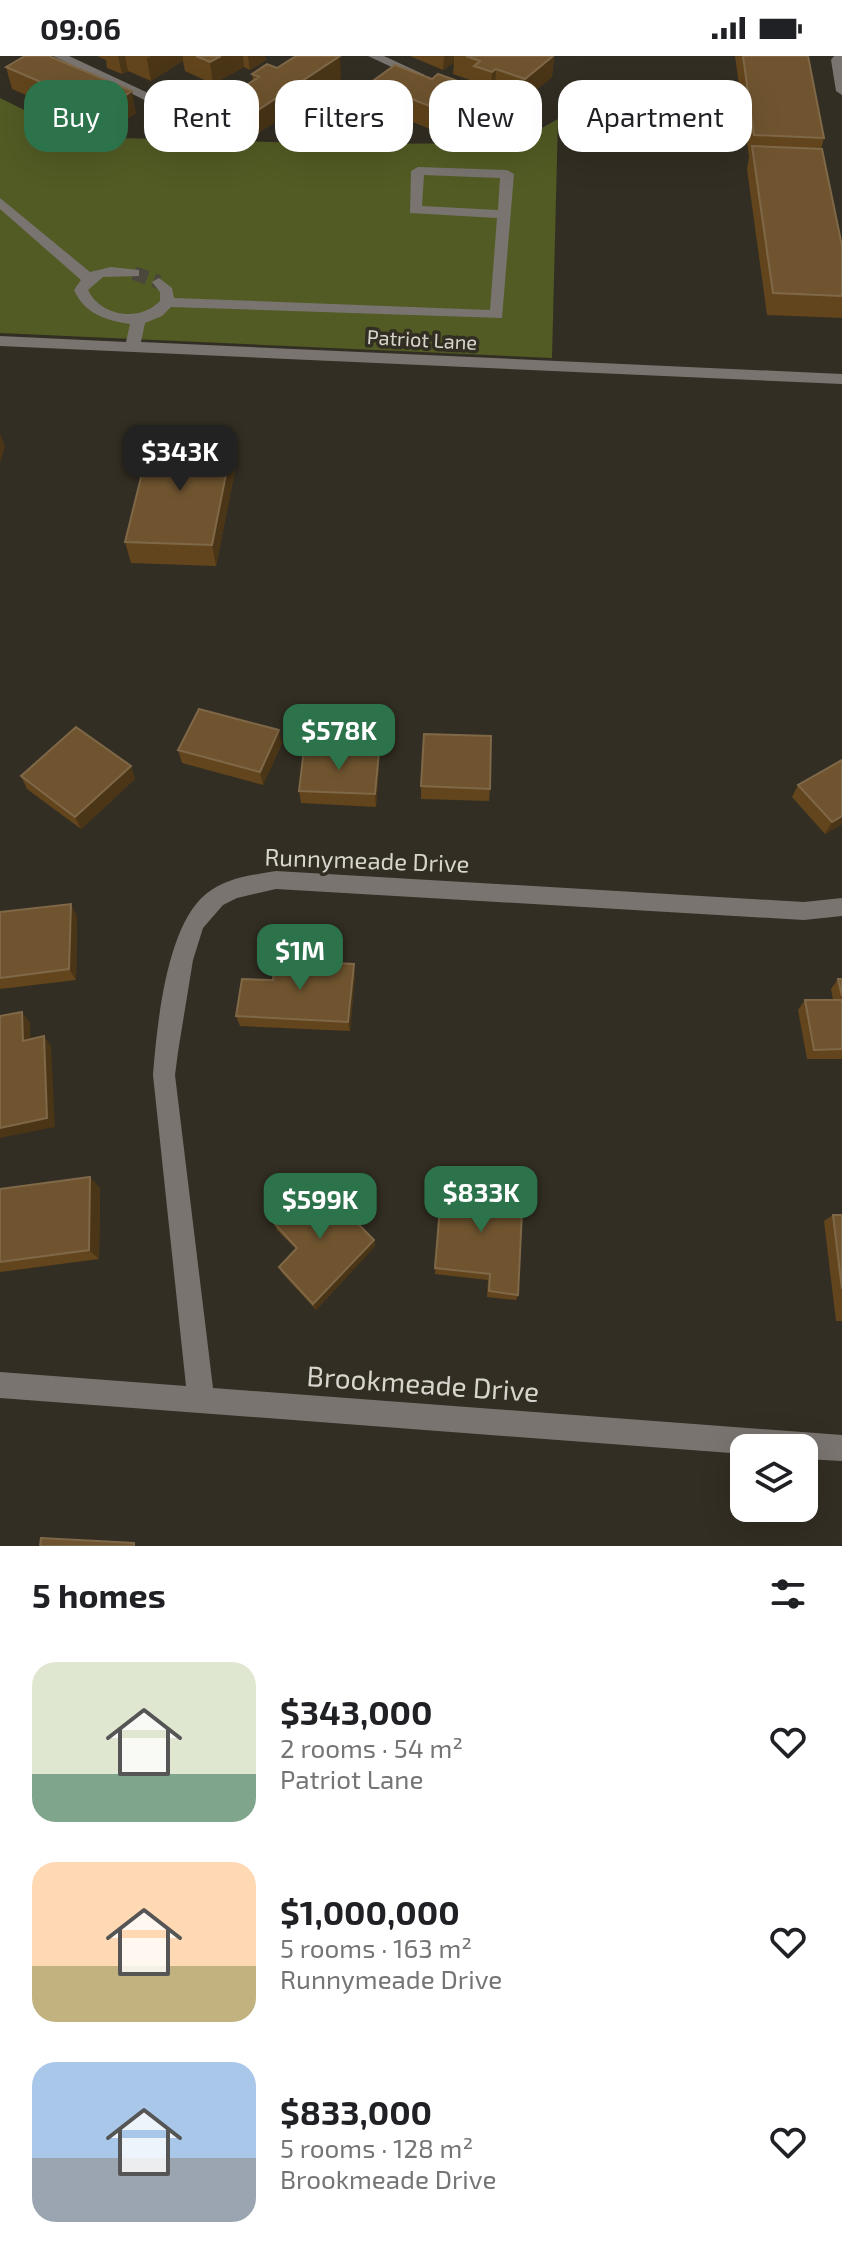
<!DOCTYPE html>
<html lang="en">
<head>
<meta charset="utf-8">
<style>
  :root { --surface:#fff; --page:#f2f2f2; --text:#202124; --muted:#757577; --accent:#2c734c }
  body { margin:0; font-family:"Exo 2",sans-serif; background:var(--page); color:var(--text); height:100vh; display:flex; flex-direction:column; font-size:30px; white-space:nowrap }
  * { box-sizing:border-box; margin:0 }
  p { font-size:26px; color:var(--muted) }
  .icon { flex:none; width:44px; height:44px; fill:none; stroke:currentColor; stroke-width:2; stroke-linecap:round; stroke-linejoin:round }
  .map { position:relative; height:1490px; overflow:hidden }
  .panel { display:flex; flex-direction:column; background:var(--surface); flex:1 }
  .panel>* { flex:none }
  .guide { position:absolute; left:24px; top:24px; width:794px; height:72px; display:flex; gap:16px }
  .buttons { position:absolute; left:730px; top:1378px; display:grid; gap:16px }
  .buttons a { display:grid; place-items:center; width:88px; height:88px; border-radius:16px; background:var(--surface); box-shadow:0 8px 32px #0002; font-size:40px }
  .price { position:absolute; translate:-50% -68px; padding:0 18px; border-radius:16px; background:var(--accent); color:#fff; font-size:26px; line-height:52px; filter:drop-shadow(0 2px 4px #0008) }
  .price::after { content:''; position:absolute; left:50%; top:48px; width:24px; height:18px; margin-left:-12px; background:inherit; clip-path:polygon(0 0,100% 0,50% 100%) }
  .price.selected { background:#222; color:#fff }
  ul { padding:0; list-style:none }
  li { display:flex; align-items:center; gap:24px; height:200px; padding:0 32px }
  li span { display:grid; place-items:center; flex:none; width:224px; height:160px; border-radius:24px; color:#555 }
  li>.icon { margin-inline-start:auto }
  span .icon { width:96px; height:96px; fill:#fffc; stroke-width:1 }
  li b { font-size:34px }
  h2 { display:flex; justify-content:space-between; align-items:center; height:96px; padding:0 32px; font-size:34px }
  .tag { padding:0 28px; border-radius:24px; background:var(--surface); box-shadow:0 8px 32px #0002; font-size:28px; line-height:72px }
  .tag.selected { background:var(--accent); color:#fff }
  .status { display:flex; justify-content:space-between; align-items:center; height:56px; padding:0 40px; background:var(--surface); direction:ltr }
  .status svg { height:22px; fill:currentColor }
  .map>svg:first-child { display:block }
  .green { fill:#525b24 }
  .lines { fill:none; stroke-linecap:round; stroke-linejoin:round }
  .minor-tunnel { stroke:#4c473d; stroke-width:14; stroke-dasharray:14 7; stroke-linecap:butt }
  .minor { fill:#7a7471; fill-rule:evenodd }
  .wall { fill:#62451c }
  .shaded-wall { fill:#4a3517 }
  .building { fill:#6f542f; stroke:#7f6848; stroke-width:2 }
  .labels { text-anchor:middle; stroke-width:7; stroke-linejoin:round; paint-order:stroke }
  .far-street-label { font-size:20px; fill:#d8d5ce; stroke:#332e23 }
  .street-label { font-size:24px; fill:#d8d5ce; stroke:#332e23 }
  .near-street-label { font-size:28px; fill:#d8d5ce; stroke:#332e23 }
</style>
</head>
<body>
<div class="status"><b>09:06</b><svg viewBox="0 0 49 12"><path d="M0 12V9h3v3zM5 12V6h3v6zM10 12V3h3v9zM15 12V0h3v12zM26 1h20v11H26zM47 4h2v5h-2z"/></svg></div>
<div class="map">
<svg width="842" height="1490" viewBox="0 0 842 1490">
  <rect width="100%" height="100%" fill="#332e23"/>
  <path class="green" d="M0,42L79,81L349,88L515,87L558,63L552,302L0,277Z"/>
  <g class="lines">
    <path class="minor-tunnel" d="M134,217L159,226"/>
    <path class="minor" d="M53,0H69L178,51L203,50L241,29L251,32L210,57L176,59Z
      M368,0H384L425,19L415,22Z
      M834,0H842V39L836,35L831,4Z
      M455,33H463L535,66L524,69L455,39Z
      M418,111L507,114L514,118L502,262L171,251L162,260L145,267L141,286L842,318V328L0,290V280L126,286L130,268C105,264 85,258 74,234L81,224L0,153V142L90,216L111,211L139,214V220L103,221L88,234C101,261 140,266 160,245V236L152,226L159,222L172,232L174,242L490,254L497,162L410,157L411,115ZM424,119L500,122L498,154L422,150Z
      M276,815L804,846L842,842V860L804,864L276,833L237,842L223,849L203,872L193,904L178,996L175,1019L213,1332L842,1379V1405L804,1403V1392H744V1398L0,1342V1316L186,1330L153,1019C157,970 166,870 206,838C225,822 252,819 276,815Z"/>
  </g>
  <path class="wall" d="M97,0H265L266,4L250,14L244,11L213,28L185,15L183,5L151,25L128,15L122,18L107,12L106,4Z
    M410,0H554L552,21L523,45L495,35L491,38L473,32V25L453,18L454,6L443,14Z
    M735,0H808L824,82L821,93L842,190V262L767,259L747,113L749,101Z
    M6,11L136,57L109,75L12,33Z
    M277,12L341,22L254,80L224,67L221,45L253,25L252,18Z
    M370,27L455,33L483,67L460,85L370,49Z
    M232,388L236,409L216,510L131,507L125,486Z
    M282,687L263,729L182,707L178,694Z
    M379,696V709L376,751L301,747L299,735Z
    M842,704V768L825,778L792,741L798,729Z
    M131,710L135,723L81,773L27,733L21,720Z
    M421,730L490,733L489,745L421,743Z
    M0,856L77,860L76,924L0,933Z
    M354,908L355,919L350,975L240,970L236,960Z
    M838,923H842V1003H807L798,954L805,944H833L831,933Z
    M442,1127L518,1239L516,1244L487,1241L488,1224L435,1218Z
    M100,1132L99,1203L0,1216V1133Z
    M833,1159H842V1265H836L824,1165Z
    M274,1167L374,1184L375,1190L316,1254L282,1217L279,1211L296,1193L277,1174Z"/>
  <path class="shaded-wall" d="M118,0H125L128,15L122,18Z
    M151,0H183V5L151,25L147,3Z
    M221,0H243L244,11L213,28L210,6Z
    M248,0H265L266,4L250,14Z
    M340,0L341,22L254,80L252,58Z
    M444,0H454V6L443,14Z
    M554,0L552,21L523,45L525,23Z
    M496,13L495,35L491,38L492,16Z
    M455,24V46L447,30Z
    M132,35L136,57L109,75L104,53Z
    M484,45L483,67L460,85L461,62Z
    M0,377L5,391L0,407Z
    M232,388L236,409L216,510L212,489Z
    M279,674L282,687L263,729L260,716Z
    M379,696V709L376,751L375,738Z
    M131,710L135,723L81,773L75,761Z
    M842,760V768L825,778L832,766Z
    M71,848L77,860L76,924L69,913Z
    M354,908L355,919L350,975L348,966Z
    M22,956L30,966L31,994L23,985Z
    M44,980L51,990L55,1071L0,1082V1072Z
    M90,1121L100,1132L99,1203L89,1194Z
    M374,1184L375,1190L316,1254L313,1248Z"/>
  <path class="building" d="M25,0H49L132,35L104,53L6,11Z
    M196,0H221L210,6Z
    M296,0H340L252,58L221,45L259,21L252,18L267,8L277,12Z
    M466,0H553L525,23L496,13L492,16L474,10L480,5Z
    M743,0H808L824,82L754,79Z
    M395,9L432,23L438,18L455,24L447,30L484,45L461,62L370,27Z
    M752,90L822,93L842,190V240L773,237Z
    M150,385L232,388L212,489L125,486Z
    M199,653L279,674L260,716L178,694Z
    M76,671L131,710L75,761L21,720Z
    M424,678L491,680L490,733L421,730Z
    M304,693L379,696L375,738L299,735Z
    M842,704V760L832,766L798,729Z
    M71,848L69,913L0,922V856Z
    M275,904L354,908L348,966L236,960L242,923L273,924Z
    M838,923H842V940Z
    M805,944H842V993L814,994Z
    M22,956L23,985L44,980L47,1062L0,1072V960Z
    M90,1121L89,1194L0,1206V1133Z
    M316,1125L374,1184L313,1248L279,1211L297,1192L274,1167Z
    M442,1127L523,1135L518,1239L489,1235L490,1218L435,1212Z
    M833,1159H842V1233Z
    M41,1482L134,1487V1490H40Z"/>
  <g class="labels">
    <g class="far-street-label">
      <text transform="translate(422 284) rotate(3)" y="7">Patriot Lane</text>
    </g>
    <g class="street-label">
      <text transform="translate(367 805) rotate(2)" y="8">Runnymeade Drive</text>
    </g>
    <g class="near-street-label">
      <text transform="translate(423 1328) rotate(4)" y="10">Brookmeade Drive</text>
    </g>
  </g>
</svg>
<div class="buttons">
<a><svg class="icon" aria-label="layers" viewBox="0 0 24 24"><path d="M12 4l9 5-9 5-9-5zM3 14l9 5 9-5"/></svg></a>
</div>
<b class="price selected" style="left:180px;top:437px">$343K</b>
<b class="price" style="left:339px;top:716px">$578K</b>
<b class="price" style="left:300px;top:936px">$1M</b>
<b class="price" style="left:481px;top:1178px">$833K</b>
<b class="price" style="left:320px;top:1185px">$599K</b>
<div class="guide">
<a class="tag selected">Buy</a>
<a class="tag">Rent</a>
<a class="tag">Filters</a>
<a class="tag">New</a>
<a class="tag">Apartment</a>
</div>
</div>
<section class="panel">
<h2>5 homes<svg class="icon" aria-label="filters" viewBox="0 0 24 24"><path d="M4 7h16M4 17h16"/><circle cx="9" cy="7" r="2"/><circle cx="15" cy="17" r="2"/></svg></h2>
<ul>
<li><span style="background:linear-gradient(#dfe7d0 70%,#7fa58c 0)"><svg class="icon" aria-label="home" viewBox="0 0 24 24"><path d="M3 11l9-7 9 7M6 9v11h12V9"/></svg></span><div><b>$343,000</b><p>2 rooms · 54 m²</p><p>Patriot Lane</p></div><svg class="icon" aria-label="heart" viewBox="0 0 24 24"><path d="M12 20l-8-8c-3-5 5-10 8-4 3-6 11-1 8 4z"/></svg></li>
<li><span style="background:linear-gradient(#ffd9b3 65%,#c2b280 0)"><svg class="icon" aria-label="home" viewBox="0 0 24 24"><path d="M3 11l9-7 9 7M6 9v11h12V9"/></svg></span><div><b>$1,000,000</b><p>5 rooms · 163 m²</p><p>Runnymeade Drive</p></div><svg class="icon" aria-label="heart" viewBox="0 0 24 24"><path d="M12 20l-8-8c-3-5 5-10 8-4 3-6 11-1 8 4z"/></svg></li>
<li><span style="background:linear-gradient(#a9c7e8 60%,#9aa5b1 0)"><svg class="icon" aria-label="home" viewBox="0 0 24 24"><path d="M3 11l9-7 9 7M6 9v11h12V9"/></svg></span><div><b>$833,000</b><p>5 rooms · 128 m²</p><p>Brookmeade Drive</p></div><svg class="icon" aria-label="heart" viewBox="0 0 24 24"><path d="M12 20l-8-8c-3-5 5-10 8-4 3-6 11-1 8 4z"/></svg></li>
</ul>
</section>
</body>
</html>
